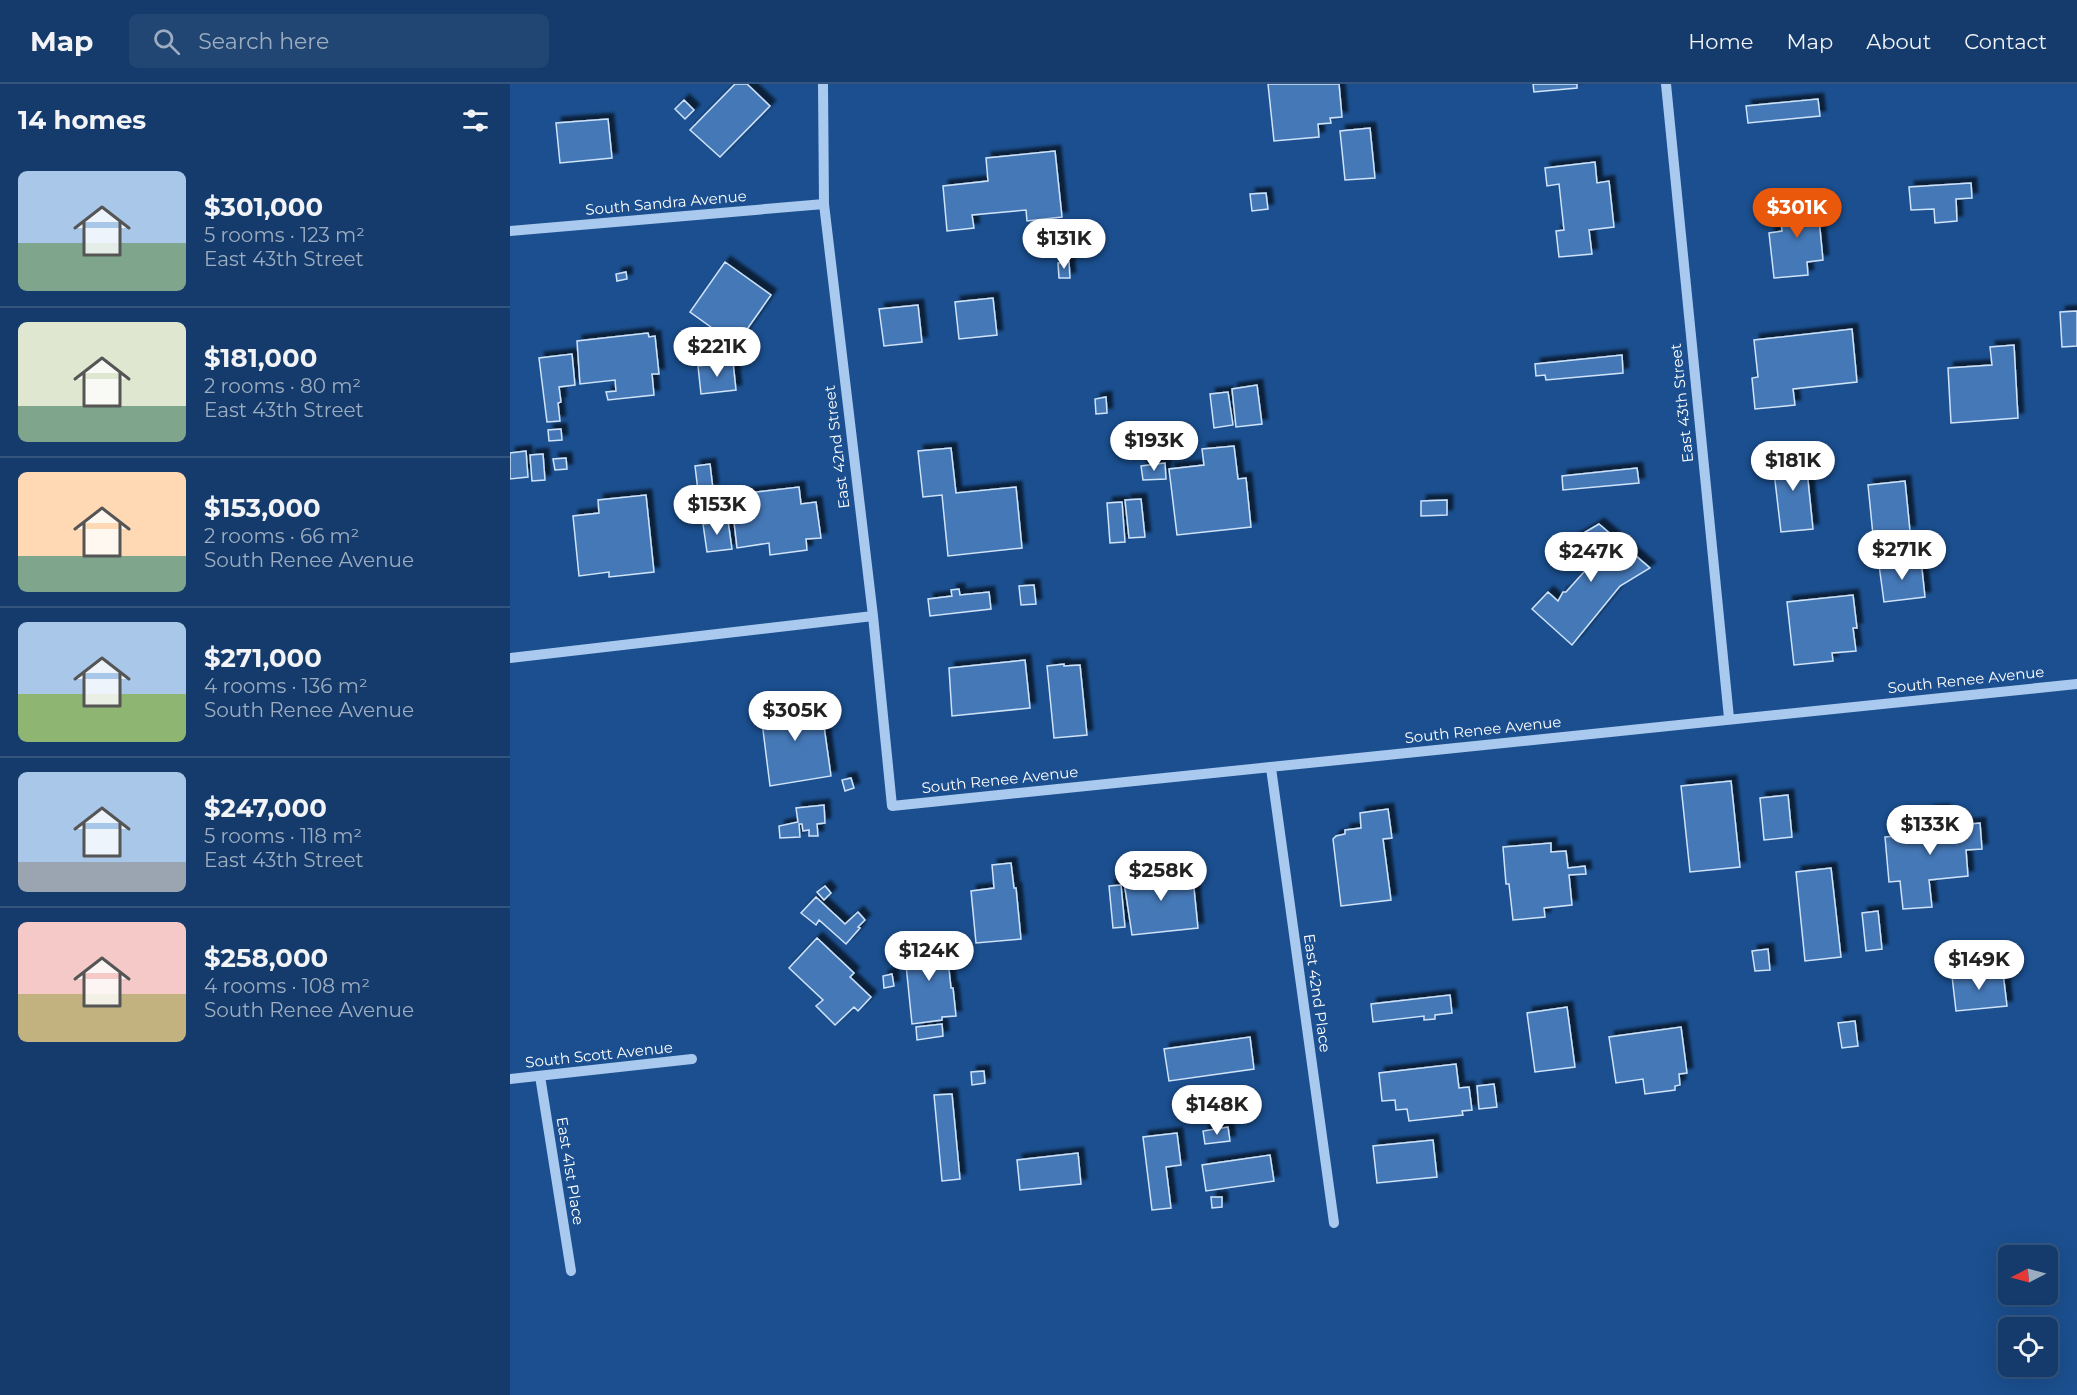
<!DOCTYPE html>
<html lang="en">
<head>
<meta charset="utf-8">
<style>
  :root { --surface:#143b6b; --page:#214673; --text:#f1f3f6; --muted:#9dadc1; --line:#33557e; --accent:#ea580c }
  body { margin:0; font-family:Montserrat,sans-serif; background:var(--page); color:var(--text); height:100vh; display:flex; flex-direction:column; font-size:22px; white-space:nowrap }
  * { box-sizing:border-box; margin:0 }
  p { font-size:20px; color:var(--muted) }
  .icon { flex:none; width:33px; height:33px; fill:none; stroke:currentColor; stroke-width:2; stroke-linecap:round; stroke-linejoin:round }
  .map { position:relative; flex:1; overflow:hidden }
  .sheet { display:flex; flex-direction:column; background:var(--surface); width:510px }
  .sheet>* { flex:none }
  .needle { width:39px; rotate:264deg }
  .buttons { position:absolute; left:1488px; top:1161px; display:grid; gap:12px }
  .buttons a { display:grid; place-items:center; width:60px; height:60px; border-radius:9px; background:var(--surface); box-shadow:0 6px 24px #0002,0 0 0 2px var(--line); font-size:30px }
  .price { position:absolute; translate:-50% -51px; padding:0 14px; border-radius:21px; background:#fff; color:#222; font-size:20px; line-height:39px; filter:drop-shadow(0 2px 3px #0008) }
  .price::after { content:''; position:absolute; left:50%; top:36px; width:18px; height:14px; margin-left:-9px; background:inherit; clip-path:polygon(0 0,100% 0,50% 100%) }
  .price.selected { background:var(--accent); color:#fff }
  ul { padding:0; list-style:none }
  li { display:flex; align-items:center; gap:18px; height:150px; padding:0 18px }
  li+li { border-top:2px solid var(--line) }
  li span { display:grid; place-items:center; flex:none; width:168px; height:120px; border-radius:9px; color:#555 }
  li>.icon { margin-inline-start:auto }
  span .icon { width:72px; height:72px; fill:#fffc; stroke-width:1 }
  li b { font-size:26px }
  h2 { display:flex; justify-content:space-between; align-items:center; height:72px; padding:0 18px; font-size:26px }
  header { display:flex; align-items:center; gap:36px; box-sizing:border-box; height:84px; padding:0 30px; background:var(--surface); border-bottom:2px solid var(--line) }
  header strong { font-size:28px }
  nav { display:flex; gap:33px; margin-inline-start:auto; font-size:21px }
  .search { width:420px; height:54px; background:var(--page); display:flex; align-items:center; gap:15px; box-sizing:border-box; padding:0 21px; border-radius:9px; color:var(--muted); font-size:22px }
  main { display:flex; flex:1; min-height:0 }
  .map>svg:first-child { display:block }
  .building { fill:#4478b7; stroke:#cfe3fa; stroke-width:1.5; filter:url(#shadow) }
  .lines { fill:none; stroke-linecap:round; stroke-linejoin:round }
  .minor { stroke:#a9c9ee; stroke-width:10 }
  .labels { text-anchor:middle; stroke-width:5; stroke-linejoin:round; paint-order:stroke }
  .street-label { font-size:15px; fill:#fff; stroke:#1b4f8f }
</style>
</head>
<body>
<header>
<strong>Map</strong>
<div class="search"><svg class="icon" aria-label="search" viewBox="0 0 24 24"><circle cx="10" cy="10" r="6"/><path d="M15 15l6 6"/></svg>Search here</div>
<nav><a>Home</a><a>Map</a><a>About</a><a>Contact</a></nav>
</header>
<main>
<section class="sheet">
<h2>14 homes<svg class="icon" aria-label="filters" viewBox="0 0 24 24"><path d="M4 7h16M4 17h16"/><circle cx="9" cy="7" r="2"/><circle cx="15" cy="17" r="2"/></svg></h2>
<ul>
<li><span style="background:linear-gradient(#a9c7e8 60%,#7fa58c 0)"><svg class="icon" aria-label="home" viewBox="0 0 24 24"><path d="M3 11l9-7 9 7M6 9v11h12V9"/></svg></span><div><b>$301,000</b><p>5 rooms · 123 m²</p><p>East 43th Street</p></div></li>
<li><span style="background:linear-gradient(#dfe7d0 70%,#7fa58c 0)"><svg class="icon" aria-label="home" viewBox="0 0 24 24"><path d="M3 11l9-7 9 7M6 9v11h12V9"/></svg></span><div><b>$181,000</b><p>2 rooms · 80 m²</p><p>East 43th Street</p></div></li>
<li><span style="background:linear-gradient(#ffd9b3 70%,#7fa58c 0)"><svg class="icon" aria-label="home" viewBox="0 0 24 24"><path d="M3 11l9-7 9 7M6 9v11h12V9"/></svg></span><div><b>$153,000</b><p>2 rooms · 66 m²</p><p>South Renee Avenue</p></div></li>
<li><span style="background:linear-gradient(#a9c7e8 60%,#8fb573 0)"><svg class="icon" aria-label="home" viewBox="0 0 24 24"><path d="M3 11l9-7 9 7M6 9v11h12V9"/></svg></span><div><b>$271,000</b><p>4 rooms · 136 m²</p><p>South Renee Avenue</p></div></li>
<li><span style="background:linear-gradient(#a9c7e8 75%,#9aa5b1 0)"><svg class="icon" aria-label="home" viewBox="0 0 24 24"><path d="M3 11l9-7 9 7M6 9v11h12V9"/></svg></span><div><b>$247,000</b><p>5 rooms · 118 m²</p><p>East 43th Street</p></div></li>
<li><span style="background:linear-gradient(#f6c9c9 60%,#c2b280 0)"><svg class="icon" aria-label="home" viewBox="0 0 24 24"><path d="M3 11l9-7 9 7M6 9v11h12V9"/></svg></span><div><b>$258,000</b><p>4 rooms · 108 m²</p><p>South Renee Avenue</p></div></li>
</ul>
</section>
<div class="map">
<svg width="1567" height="1311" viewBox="0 0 1567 1311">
  <defs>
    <filter id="shadow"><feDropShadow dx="5.5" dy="-5.5" stdDeviation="1.5" flood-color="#0009"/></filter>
  </defs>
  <rect width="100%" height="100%" fill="#1b4f8f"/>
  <path class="building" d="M225,0H237L260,22L210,73L180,46Z
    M758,0H829L832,33L820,34L821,39L808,40L809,53L764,57Z
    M1023,0H1067V4L1024,8Z
    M1308,15L1310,32L1238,39L1236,22Z
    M174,16L184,26L175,35L165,25Z
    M98,35L102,74L50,79L46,39Z
    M860,44L865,94L835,96L830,47Z
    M545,67L552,133L517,137L516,126L462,131L464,144L437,147L433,102L478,97L476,74Z
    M1085,78L1087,99L1099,97L1104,143L1079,146L1082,170L1049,173L1046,147L1054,146L1049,100L1037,102L1035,84Z
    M1461,99L1462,114L1446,115L1447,137L1425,139L1424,125L1401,126L1399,103Z
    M756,109L758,125L742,127L740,110Z
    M1307,114L1313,176L1297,178L1298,191L1264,194L1259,149L1272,147L1269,118Z
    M215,178L261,211L226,261L180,228Z
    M559,178L560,194H549L548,179Z
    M116,188L117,195L107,197L106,190Z
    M483,214L487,251L449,255L445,218Z
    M408,221L412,258L374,262L369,225Z
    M1567,227V262L1552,263L1550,228Z
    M1342,245L1347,298L1283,305L1285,321L1245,325L1242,294L1248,293L1244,256Z
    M138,249L139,253L145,252L149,290H142L144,311L98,316L96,308L106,307L105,296L70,300L67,257Z
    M1504,261L1508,334L1441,339L1438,284L1482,281L1480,263Z
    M62,270L65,301L49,303L51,318L48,319L50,337L37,338L29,274Z
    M1112,271L1113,289L1036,296L1035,291L1026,292L1025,280Z
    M223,278L226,306L191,310L188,282Z
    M747,301L752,340L726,343L722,305Z
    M718,308L723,341L704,344L700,310Z
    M596,313L597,329L586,330L585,315Z
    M51,345L52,356L39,357L38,346Z
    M724,362L728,395L736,394L741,443L667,451L659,385L694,381L692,365Z
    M441,364L446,409L506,403L512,464L438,472L432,411L413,413L408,367Z
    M16,367L18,393L0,395V369Z
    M1295,367L1303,445L1271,448L1262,371Z
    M33,370L35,396L22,397L20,371Z
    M56,374L57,385L45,386L43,375Z
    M655,379L656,395L633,396L631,382Z
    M200,380L203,405L188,407L185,382Z
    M1127,384L1129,399L1053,406L1052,392Z
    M1395,397L1400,447L1363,451L1358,401Z
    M289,403L291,420L306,418L311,454L296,455L297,466L260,471L259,459L227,464L221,411Z
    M204,409L206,428L191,430L189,411Z
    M136,411L144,488L99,493V488L69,492L63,432L89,429L88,416Z
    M631,415L635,453L619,454L615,416Z
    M937,416V431L911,432V417Z
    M612,418L615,458L600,459L597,419Z
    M218,437L222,465L197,468L193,440Z
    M1089,440L1140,484L1110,502L1062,561L1022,525L1038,508L1048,517L1053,508H1056L1082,479L1058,458Z
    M1397,463L1399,476L1377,478L1376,465Z
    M1411,476L1415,513L1374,518L1369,481Z
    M524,501L526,520L511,521L509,502Z
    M449,505L450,511L479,508L481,525L420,532L418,515L442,512L441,506Z
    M1343,511L1347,544H1343L1346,567L1322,569L1323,577L1284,581L1277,518Z
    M515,576L520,624L442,632L439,584Z
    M554,580V582L570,581L577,651L544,654L537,582Z
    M293,616V621L297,620L298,622L311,621L321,692L260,702L250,622Z
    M341,694L344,704L335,707L332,696Z
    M1221,697L1230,783L1180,788L1171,702Z
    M1278,711L1282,753L1254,756L1250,714Z
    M314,721L315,739L307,740L308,752H299V746L293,747L292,740H289L290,753L270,754L269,742L288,738L286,724Z
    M878,725L882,754L873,755L881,816L831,822L823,755L826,752L835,750V746L851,744L850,729Z
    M1434,726L1435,735L1451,734L1452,741L1470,739L1472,765L1456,766L1458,792L1419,796L1422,823L1393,825L1390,797L1379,798L1375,753L1401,751L1400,739L1419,737L1418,727Z
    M1041,759V768L1056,767L1058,784L1075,782L1076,790L1059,791L1062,821L1034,824L1035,833L1003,836L999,800H996L993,763Z
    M501,779L504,804H506L511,855L466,859L461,807L484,804L482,781Z
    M1321,784L1331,873L1295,877L1286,788Z
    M682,785L688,844L622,851L613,791Z
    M611,801L615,843L603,844L599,802Z
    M315,802L321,809L314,816L307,808Z
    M306,813L335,840L348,828L355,836L348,843L350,844L336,860L309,836L306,841L291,829Z
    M1368,827L1372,865L1356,867L1352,829Z
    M307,854L344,889L340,893L361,913L348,927L344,923L325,941L306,922L313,916L279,884Z
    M436,857L441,904H443L446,932L432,933V936L402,940L394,861Z
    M1258,865L1260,886L1245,887L1242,867Z
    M1472,889V891L1493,889L1497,922L1446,927L1442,892Z
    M382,890L384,902L374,904L373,892Z
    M940,911L942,929L925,931V935L914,936V932L863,938L861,920Z
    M1057,923L1065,983L1025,988L1017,929Z
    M1345,937L1348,962L1332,964L1328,939Z
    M432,940L433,952L407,956L406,943Z
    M1171,943L1177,989L1169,990L1170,1001L1165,1002V1006L1135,1010L1133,995L1106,999L1099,953Z
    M740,953L744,985L659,997L654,965Z
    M946,980L949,1004L959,1003L962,1026L952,1027L953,1031L899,1037L897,1025L886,1026L885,1016L872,1017L869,989Z
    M474,987L475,999L462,1001L461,988Z
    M984,1000L987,1023L969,1025L967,1002Z
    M442,1010L450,1095L432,1097L424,1011Z
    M718,1043L720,1057L695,1060L693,1047Z
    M667,1049L671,1081L656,1083L661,1124L642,1126L633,1053Z
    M923,1056L927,1093L867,1099L863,1062Z
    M568,1069L571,1100L510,1106L507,1076Z
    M760,1071L764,1097L696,1107L692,1081Z
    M701,1113H712V1123L702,1124Z"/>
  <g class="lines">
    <path class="minor" d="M313,0L314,120L363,532L382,722L1567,600
      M1156,0L1219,634
      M0,147L314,120
      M0,574L363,532
      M761,684L824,1139
      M30,992L61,1187
      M0,995L182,975"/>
  </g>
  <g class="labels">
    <g class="street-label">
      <text transform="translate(156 119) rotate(-5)" y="5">South Sandra Avenue</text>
      <text transform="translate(1172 319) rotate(-96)" y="5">East 43th Street</text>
      <text transform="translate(327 363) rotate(-97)" y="5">East 42nd Street</text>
      <text transform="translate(1456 596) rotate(-6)" y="5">South Renee Avenue</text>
      <text transform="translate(973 646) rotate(-6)" y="5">South Renee Avenue</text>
      <text transform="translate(490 696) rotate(-6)" y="5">South Renee Avenue</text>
      <text transform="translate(807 909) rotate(82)" y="5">East 42nd Place</text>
      <text transform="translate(89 971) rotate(-6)" y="5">South Scott Avenue</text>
      <text transform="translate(60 1087) rotate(81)" y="5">East 41st Place</text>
    </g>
  </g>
</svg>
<div class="buttons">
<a><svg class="needle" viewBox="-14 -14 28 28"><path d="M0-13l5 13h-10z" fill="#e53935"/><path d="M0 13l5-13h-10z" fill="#9dadc1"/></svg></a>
<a><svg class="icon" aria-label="locate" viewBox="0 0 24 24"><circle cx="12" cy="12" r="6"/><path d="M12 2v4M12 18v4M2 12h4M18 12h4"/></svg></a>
</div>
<b class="price selected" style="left:1287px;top:155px">$301K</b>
<b class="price" style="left:554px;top:186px">$131K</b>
<b class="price" style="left:207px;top:294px">$221K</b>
<b class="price" style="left:644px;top:388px">$193K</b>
<b class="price" style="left:1283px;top:408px">$181K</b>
<b class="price" style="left:207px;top:452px">$153K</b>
<b class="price" style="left:1392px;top:497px">$271K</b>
<b class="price" style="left:1081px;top:499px">$247K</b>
<b class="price" style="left:285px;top:658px">$305K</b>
<b class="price" style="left:1420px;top:772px">$133K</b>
<b class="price" style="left:651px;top:818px">$258K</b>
<b class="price" style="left:419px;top:898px">$124K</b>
<b class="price" style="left:1469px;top:907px">$149K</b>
<b class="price" style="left:707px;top:1052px">$148K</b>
</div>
</main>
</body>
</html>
